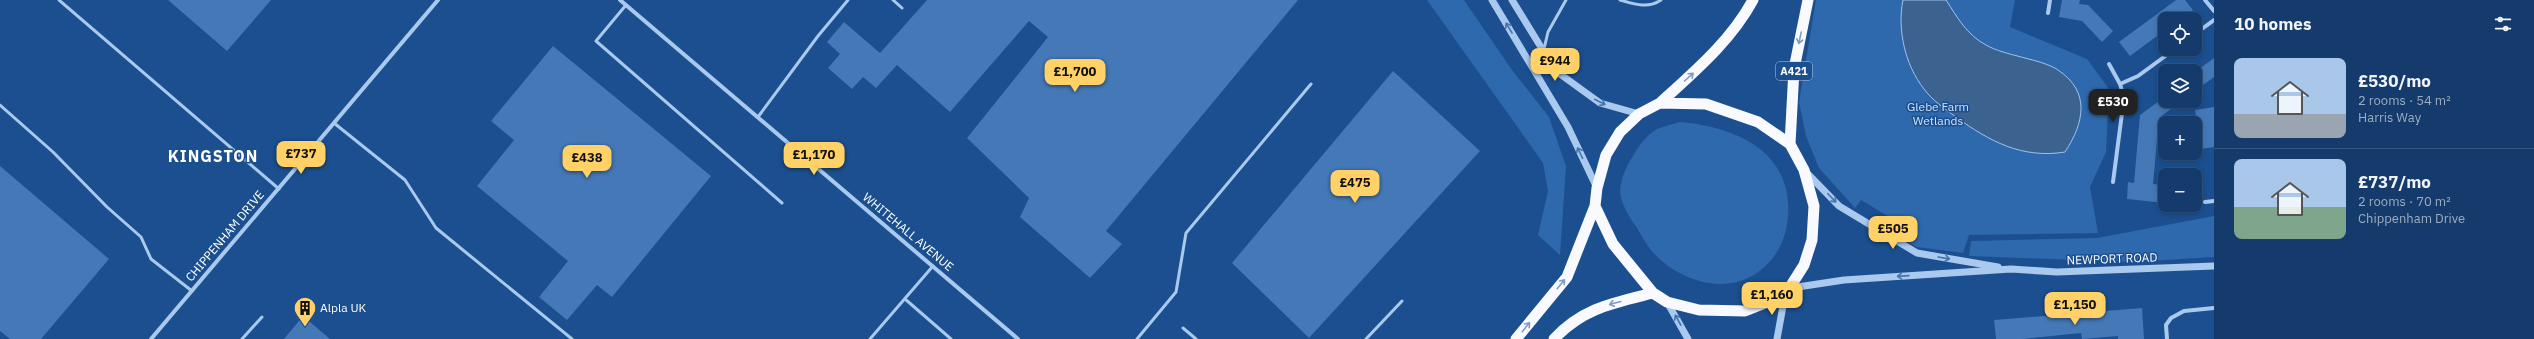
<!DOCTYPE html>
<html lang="en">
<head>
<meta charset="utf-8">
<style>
  :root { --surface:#143b6b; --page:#1d4271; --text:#f1f3f6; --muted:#9dadc1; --line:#33557e; --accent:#ffd166 }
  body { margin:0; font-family:"IBM Plex Sans",sans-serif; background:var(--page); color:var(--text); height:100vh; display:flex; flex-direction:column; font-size:15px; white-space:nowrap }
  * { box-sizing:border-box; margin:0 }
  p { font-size:13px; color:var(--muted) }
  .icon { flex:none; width:22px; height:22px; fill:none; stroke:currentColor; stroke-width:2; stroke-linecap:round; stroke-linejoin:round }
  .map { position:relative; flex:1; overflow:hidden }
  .details { display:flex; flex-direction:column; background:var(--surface); width:320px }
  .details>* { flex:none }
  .tools { position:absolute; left:2158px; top:12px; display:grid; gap:8px }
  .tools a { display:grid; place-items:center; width:44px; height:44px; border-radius:8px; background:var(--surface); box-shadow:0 2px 6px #0003,0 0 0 1px var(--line); font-size:20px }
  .price { position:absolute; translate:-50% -34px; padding:0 9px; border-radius:8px; background:var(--accent); color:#111; font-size:13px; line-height:26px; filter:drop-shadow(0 1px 2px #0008) }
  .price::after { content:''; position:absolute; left:50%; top:24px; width:12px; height:9px; margin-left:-6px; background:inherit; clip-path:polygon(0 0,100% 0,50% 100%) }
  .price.on { background:#222; color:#fff }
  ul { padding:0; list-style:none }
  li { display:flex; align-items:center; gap:12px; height:100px; padding:0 20px }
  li+li { border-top:1px solid var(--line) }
  li span { display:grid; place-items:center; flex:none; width:112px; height:80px; border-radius:8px; color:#555 }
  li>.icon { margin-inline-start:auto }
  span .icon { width:48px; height:48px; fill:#fffc; stroke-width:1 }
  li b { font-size:17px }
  h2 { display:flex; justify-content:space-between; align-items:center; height:48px; padding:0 20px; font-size:17px }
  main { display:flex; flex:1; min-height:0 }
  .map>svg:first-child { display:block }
  .green { fill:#2e69ad }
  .water { fill:#3c6290; stroke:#9cc4f0 }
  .building { fill:#4478b7 }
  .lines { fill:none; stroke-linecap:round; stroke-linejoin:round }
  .service { stroke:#a9c9ee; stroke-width:3 }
  .minor { stroke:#a9c9ee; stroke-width:4 }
  .tertiary { stroke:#a9c9ee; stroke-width:7 }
  .trunk { stroke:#f8faff; stroke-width:11 }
  .oneway { stroke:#4674ac }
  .oneway2 { stroke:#7e9cc1 }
  .labels { text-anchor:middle; stroke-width:3; stroke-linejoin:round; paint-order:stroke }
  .shield { fill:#1b4f8f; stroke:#bbcadd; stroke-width:1 }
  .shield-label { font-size:11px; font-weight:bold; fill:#fff }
  .park-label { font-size:12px; fill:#cfe3fa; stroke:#1b4f8f }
  .street-label { font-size:12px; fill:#fff; stroke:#1b4f8f }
  .poi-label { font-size:12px; fill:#fff; stroke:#1b4f8f; text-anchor:start }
  .district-label { font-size:16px; font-weight:bold; letter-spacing:1px; fill:#fff; stroke:#1b4f8f }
</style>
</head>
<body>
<main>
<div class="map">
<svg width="2214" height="339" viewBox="0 0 2214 339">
  <rect width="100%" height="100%" fill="#1b4f8f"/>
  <path class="green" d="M1427,0H1464L1512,70L1549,117L1566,166L1560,255L1538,235L1548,191L1543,163Z
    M1816,0H2015L2010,27L2087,59L2109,89L2106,152L2090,187L2098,233L1969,235L1963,253L1917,247L1885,230L1891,218L1861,200L1855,208L1819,168L1806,136L1799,102Z
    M1680,122C1736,127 1793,151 1788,217C1786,237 1779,255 1762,269C1728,298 1676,281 1650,249C1645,242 1641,235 1637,228C1630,218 1620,203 1620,190C1621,178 1627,165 1633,156C1637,148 1646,136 1654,131C1661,126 1672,125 1680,122Z
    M2214,216V257L2131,262L1969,256L1971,241L2097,238Z"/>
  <path class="water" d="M1903,0H1946C1957,17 1967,35 1986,45C2005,56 2042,59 2058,70C2091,92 2084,123 2065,152C2022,159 1989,141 1956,117C1945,109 1932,100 1924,89C1905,65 1897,29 1903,0Z"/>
  <path class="building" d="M168,0H271L227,51Z
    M927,0H1298L1106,231L1122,244L1090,278L1020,217L1029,198L967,138L1048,37L1029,21L950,112L897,65L876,88L863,77L852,89L828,68L840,54L827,42L844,22L880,53Z
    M2062,0H2080L2079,4L2088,5L2113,31L2102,42L2082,21L2059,17Z
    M2176,0H2185L2193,10L2181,19H2165V30L2130,56L2119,42Z
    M553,46L711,176L612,297L597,285L567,320L539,297L568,261L477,186L514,140L491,121Z
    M2214,58V77L2195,91V72Z
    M1393,71L1480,151L1309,338L1232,263Z
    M2159,101H2181L2159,118L2153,184L2165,185V203L2127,199L2128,182L2134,183L2140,115Z
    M2214,107V147L2201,149L2195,110Z
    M0,166L109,259L41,339H10L0,331Z
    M2142,308L2144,339H2118V336L2082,339L2081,333L2023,339H1996L1994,320Z
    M303,316L330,339H284Z"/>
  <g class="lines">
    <path class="service" d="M59,0L279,189
      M893,0L902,8
      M1620,0C1634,4 1648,9 1661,0
      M626,5L596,41L782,203
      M1544,49L1548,32L1566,0
      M0,105L53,152L107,207L141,237L151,259L192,291
      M758,117L818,36L848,0
      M334,123L405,180L436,228L572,339
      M905,299L951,339
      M1183,328L1196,339
      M242,339L262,317
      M870,339L933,266
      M1137,339L1176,292L1186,233L1311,84
      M1366,339L1402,301"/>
    <path class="minor" d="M620,0L1018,339
      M2205,0L2214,11
      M2048,13L2050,0
      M2195,34L2214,20
      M2109,64L2120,84L2124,98L2113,182
      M2120,84L2138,76L2175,49
      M2205,202L2214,201
      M151,339L438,0
      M2167,339L2166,325L2171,318L2184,311L2214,308"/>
    <path class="tertiary" d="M1492,0L1568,127L1597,188
      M1512,0L1544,52L1560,74L1600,103L1639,114
      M1806,172L1839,206L1917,253L1998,267
      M1791,288L1844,280L2011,269L2057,272L2214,266
      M1667,302L1688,339
      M1777,339L1785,295"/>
    <path class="trunk" d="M1660,103L1706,104L1758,122L1790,144L1804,170L1814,206L1812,240L1804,265L1785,295L1745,311L1699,310L1667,302L1653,293L1613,244L1595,206L1597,188L1606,155L1620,132L1639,114Z
      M1660,103C1694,72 1731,41 1753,0
      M1790,144L1794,69L1808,0
      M1516,339L1567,277L1595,206
      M1554,339C1583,308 1613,303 1653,293"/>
  </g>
  <defs><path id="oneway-shaft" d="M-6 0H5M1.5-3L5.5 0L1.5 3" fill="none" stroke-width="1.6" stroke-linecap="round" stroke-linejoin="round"/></defs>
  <g class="oneway">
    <use href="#oneway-shaft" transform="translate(1509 28) rotate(-121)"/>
    <use href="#oneway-shaft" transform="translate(1600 102) rotate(27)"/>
    <use href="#oneway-shaft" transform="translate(1580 153) rotate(-116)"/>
    <use href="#oneway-shaft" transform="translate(1832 198) rotate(46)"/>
    <use href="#oneway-shaft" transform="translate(1944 258) rotate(10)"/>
    <use href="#oneway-shaft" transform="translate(1903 276) rotate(176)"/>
    <use href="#oneway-shaft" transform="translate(1678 320) rotate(-119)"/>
  </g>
  <g class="oneway2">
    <use href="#oneway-shaft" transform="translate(1800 38) rotate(102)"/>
    <use href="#oneway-shaft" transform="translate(1689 77) rotate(-42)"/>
    <use href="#oneway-shaft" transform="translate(1561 284) rotate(-51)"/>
    <use href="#oneway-shaft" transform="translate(1615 303) rotate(165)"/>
    <use href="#oneway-shaft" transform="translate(1526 327) rotate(-51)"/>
  </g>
  <defs>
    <g id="building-pin" transform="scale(1.15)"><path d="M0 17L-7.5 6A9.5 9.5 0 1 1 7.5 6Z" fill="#ffd166" stroke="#1b4f8f"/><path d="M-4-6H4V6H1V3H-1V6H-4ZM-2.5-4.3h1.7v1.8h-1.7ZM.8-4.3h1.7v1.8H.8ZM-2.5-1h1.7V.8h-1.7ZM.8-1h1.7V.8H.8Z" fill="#111"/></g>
  </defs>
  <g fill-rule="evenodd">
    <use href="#building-pin" x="305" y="308"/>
  </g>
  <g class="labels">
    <rect class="shield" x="1776" y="62" width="36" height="18" rx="3"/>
    <g class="shield-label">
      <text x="1794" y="75">A421</text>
    </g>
    <g class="park-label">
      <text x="1938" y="111">Glebe Farm<tspan x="1938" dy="14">Wetlands</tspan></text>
    </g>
    <g class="street-label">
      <text transform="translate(908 232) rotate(40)" y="4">WHITEHALL AVENUE</text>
      <text transform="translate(225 236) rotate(-50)" y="4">CHIPPENHAM DRIVE</text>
      <text transform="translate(2112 259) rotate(-2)" y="4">NEWPORT ROAD</text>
    </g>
    <g class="poi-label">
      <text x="320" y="312">Alpla UK</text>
    </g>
    <g class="district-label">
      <text x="213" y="162">KINGSTON</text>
    </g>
  </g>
</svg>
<div class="tools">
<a><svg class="icon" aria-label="locate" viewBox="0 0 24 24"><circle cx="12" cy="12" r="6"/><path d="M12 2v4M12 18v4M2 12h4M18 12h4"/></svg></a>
<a><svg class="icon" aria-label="layers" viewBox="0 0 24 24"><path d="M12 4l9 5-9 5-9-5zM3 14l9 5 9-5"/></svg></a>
<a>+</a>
<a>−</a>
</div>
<b class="price" style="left:1555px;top:82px">£944</b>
<b class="price" style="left:1075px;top:93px">£1,700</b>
<b class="price on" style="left:2113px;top:123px">£530</b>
<b class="price" style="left:301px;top:175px">£737</b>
<b class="price" style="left:814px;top:176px">£1,170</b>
<b class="price" style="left:587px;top:179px">£438</b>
<b class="price" style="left:1355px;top:204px">£475</b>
<b class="price" style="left:1893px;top:250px">£505</b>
<b class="price" style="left:1772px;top:316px">£1,160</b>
<b class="price" style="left:2075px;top:326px">£1,150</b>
</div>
<section class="details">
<h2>10 homes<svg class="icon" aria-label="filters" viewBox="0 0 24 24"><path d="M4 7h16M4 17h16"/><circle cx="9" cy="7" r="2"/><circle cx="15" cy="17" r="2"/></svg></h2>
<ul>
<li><span style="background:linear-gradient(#a9c7e8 70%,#9aa5b1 0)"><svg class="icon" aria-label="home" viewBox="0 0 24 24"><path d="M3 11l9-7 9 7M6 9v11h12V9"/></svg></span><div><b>£530/mo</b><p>2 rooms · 54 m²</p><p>Harris Way</p></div></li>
<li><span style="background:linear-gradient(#a9c7e8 60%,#7fa58c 0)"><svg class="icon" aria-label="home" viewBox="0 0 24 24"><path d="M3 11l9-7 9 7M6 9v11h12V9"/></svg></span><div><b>£737/mo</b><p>2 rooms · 70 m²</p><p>Chippenham Drive</p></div></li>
</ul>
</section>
</main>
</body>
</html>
